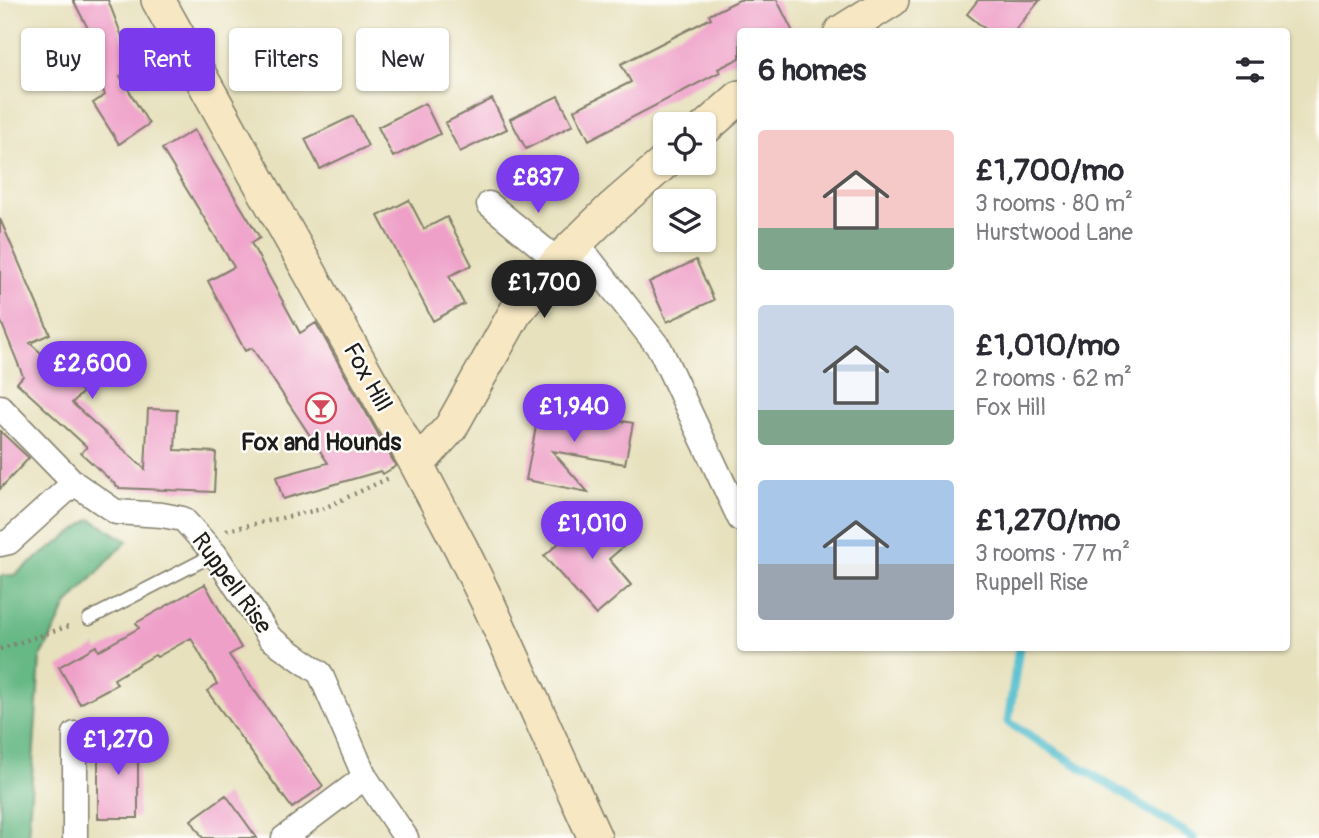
<!DOCTYPE html>
<html lang="en">
<head>
<meta charset="utf-8">
<style>
  :root { --surface:#fff; --page:#f7f7f7; --text:#2b2b33; --muted:#7c7c81; --accent:#7c3aed }
  body { margin:0; font-family:Pangolin,sans-serif; background:var(--page); color:var(--text); height:100vh; display:flex; flex-direction:column; font-size:26px; white-space:nowrap }
  * { box-sizing:border-box; margin:0 }
  p { font-size:23px; color:var(--muted) }
  .icon { flex:none; width:38px; height:38px; fill:none; stroke:currentColor; stroke-width:2; stroke-linecap:round; stroke-linejoin:round }
  .map { position:relative; flex:1; overflow:hidden }
  .panel { position:absolute; left:737px; top:28px; width:553px; height:623px; display:flex; flex-direction:column; background:var(--surface); border-radius:7px; box-shadow:0 2px 5px #0004 }
  .panel>* { flex:none }
  .hud { position:absolute; left:21px; top:28px; width:611px; height:63px; display:flex; gap:14px }
  .buttons { position:absolute; left:653px; top:112px; display:grid; gap:14px }
  .buttons a { display:grid; place-items:center; width:63px; height:63px; border-radius:7px; background:var(--surface); box-shadow:0 2px 5px #0004; font-size:35px }
  .price { position:absolute; translate:-50% -60px; padding:0 16px; border-radius:24px; background:var(--accent); color:#fff; font-size:23px; line-height:46px; filter:drop-shadow(0 2px 4px #0008) }
  .price::after { content:''; position:absolute; left:50%; top:42px; width:21px; height:16px; margin-left:-10px; background:inherit; clip-path:polygon(0 0,100% 0,50% 100%) }
  .price.current { background:#222; color:#fff }
  ul { padding:0; list-style:none }
  li { display:flex; align-items:center; gap:21px; height:175px; padding:0 21px }
  li span { display:grid; place-items:center; flex:none; width:196px; height:140px; border-radius:7px; color:#555 }
  li>.icon { margin-inline-start:auto }
  span .icon { width:84px; height:84px; fill:#fffc; stroke-width:1 }
  li b { font-size:30px }
  h2 { display:flex; justify-content:space-between; align-items:center; height:84px; padding:0 21px; font-size:30px }
  .pill { padding:0 24px; border-radius:7px; background:var(--surface); box-shadow:0 2px 5px #0004; font-size:24px; line-height:63px }
  .pill.current { background:var(--accent); color:#fff }
  .map>svg:first-child { display:block }
  .forest { fill:#66b884; stroke:#416a50; stroke-width:2 }
  .lines { fill:none; stroke-linecap:round; stroke-linejoin:round }
  .stream { stroke:#52bdce; stroke-width:9 }
  .building { fill:#efa0c9 }
  .lane-casing { stroke:#827e6c; stroke-width:15 }
  .street-casing { stroke:#827e6c; stroke-width:27 }
  .secondary-casing { stroke:#827e6c; stroke-width:36 }
  .path { stroke:#827e6c; stroke-width:4.5; stroke-dasharray:2 5; stroke-linecap:butt }
  .lane { stroke:#fff; stroke-width:12 }
  .street { stroke:#fff; stroke-width:24 }
  .secondary { stroke:#f7e8c3; stroke-width:33 }
  .labels { text-anchor:middle; stroke-width:5; stroke-linejoin:round; paint-order:stroke }
  .street-label { font-size:24px; fill:#1c1c1c; stroke:#fdfcf7 }
  .poi-label { font-size:24px; font-weight:bold; fill:#1c1c1c; stroke:#fdfcf7 }
</style>
</head>
<body>
<div class="map">
<svg width="1319" height="838" viewBox="0 0 1319 838">
  <rect width="100%" height="100%" fill="#fdfcf7"/>
  <filter id="ink" filterUnits="userSpaceOnUse"><feTurbulence type="fractalNoise" baseFrequency=".0143" numOctaves="2"/><feDisplacementMap in="SourceGraphic" scale="14" xChannelSelector="R" yChannelSelector="G"/><feConvolveMatrix kernelMatrix="1 2 1 2 8 2 1 2 1" color-interpolation-filters="sRGB"/></filter>
  <filter id="wash" filterUnits="userSpaceOnUse"><feTurbulence type="fractalNoise" baseFrequency=".00686" numOctaves="4" result="noise"/><feDisplacementMap in="SourceGraphic" scale="28" xChannelSelector="R" yChannelSelector="G"/><feGaussianBlur stdDeviation="1.57" result="paint"/><feColorMatrix in="noise" values="0 0 0 0 0 0 0 0 0 0 0 0 0 0 0 0 0 1.4 0 .05"/><feComposite in="paint" operator="in"/></filter>
  <g filter="url(#wash)">
    <rect width="100%" height="100%" fill="#e7e1bd"/>
    <path class="forest" d="M91,519L127,541L67,605L40,659L28,838H0V576L14,575Z"/>
    <g class="lines">
      <path class="stream" d="M1019,648L1008,722L1194,838"/>
    </g>
    <g id="blocks">
      <path class="building" d="M73,0H108L135,70L120,76L149,124L119,144L93,103L105,95L83,39L92,36Z
        M739,0H777L793,32H740V58L718,69L720,72L589,140L574,110L631,82L621,64L711,18L709,15Z
        M978,0H1040L1014,32H989L967,14Z
        M558,96L573,125L526,149L510,119Z
        M492,99L507,129L460,152L445,123Z
        M425,103L440,134L393,157L378,127Z
        M353,116L368,146L320,169L305,139Z
        M194,130L260,238L251,243L300,333L316,323L396,466L383,474L381,471L283,499L276,477L328,463L252,348L245,351L208,281L234,267L162,149Z
        M409,200L424,229L447,217L472,265L449,276L464,304L433,321L378,216Z
        M0,219L50,334L30,343L83,392L72,403L145,469L148,409L177,410L175,450L216,452L214,492L119,488L81,453L87,447L17,383L23,376L0,319Z
        M696,260L714,300L667,322L649,282Z
        M540,405L633,423L625,464L552,451L588,492L526,480Z
        M0,431L29,458L0,489Z
        M600,507L630,541L609,559L631,585L596,615L544,556Z
        M205,584L241,648L229,655L323,786L292,808L207,691L217,684L191,638L157,657L155,655L114,679L117,684L80,704L59,667L96,646L98,651L139,628L136,623Z
        M98,736H138V818H98Z
        M226,795L257,838H203L191,820Z"/>
    </g>
  </g>
  <g filter="url(#ink)">
    <use href="#blocks" fill-opacity="0" stroke="#827e6c" stroke-width="2"/>
    <g class="lines">
      <g class="lane-casing">
        <path id="lane" d="M89,619L215,554"/>
      </g>
      <g class="street-casing">
        <path id="street" d="M489,204L558,261
          M577,243L660,349L740,519
          M0,407L74,483L116,512L162,515L183,519L215,554L270,638L320,673L365,777L406,838
          M0,544L9,542L74,483
          M75,734V838
          M284,838L365,777"/>
      </g>
      <g class="secondary-casing">
        <path id="secondary" d="M158,0L417,465L461,548L489,605L595,838
          M841,32L892,0
          M704,129L740,97
          M417,465L451,427L515,313L558,261L611,209L665,162"/>
      </g>
      <path class="path" d="M227,531L228,530L322,509L391,477
        M0,649L72,625"/>
      <use href="#lane" class="lane"/>
      <use href="#street" class="street"/>
      <use href="#secondary" class="secondary"/>
    </g>
  </g>
  <defs>
    <g id="bar-ring" transform="scale(1.575)"><circle r="9.5" fill="#fdfcf7" stroke="#d1495b" stroke-width="1.5"/><path d="M-6-5H6L.8 .8V4.5H3.5V6h-7V4.5H-.8V.8Z" fill="#d1495b"/></g>
  </defs>
  <g fill-rule="evenodd">
    <use href="#bar-ring" x="321" y="408"/>
  </g>
  <g class="labels">
    <g class="street-label">
      <text transform="translate(368 377) rotate(61)" y="8">Fox Hill</text>
      <text transform="translate(232 583) rotate(54)" y="8">Ruppell Rise</text>
    </g>
    <g class="poi-label">
      <text x="321" y="450">Fox and Hounds</text>
    </g>
  </g>
</svg>
<div class="buttons">
<a><svg class="icon" aria-label="locate" viewBox="0 0 24 24"><circle cx="12" cy="12" r="6"/><path d="M12 2v4M12 18v4M2 12h4M18 12h4"/></svg></a>
<a><svg class="icon" aria-label="layers" viewBox="0 0 24 24"><path d="M12 4l9 5-9 5-9-5zM3 14l9 5 9-5"/></svg></a>
</div>
<b class="price" style="left:538px;top:215px">£837</b>
<b class="price current" style="left:544px;top:320px">£1,700</b>
<b class="price" style="left:92px;top:401px">£2,600</b>
<b class="price" style="left:574px;top:444px">£1,940</b>
<b class="price" style="left:592px;top:561px">£1,010</b>
<b class="price" style="left:118px;top:777px">£1,270</b>
<div class="hud">
<a class="pill">Buy</a>
<a class="pill current">Rent</a>
<a class="pill">Filters</a>
<a class="pill">New</a>
</div>
<section class="panel">
<h2>6 homes<svg class="icon" aria-label="filters" viewBox="0 0 24 24"><path d="M4 7h16M4 17h16"/><circle cx="9" cy="7" r="2"/><circle cx="15" cy="17" r="2"/></svg></h2>
<ul>
<li><span style="background:linear-gradient(#f6c9c9 70%,#7fa58c 0)"><svg class="icon" aria-label="home" viewBox="0 0 24 24"><path d="M3 11l9-7 9 7M6 9v11h12V9"/></svg></span><div><b>£1,700/mo</b><p>3 rooms · 80 m²</p><p>Hurstwood Lane</p></div></li>
<li><span style="background:linear-gradient(#c9d6e8 75%,#7fa58c 0)"><svg class="icon" aria-label="home" viewBox="0 0 24 24"><path d="M3 11l9-7 9 7M6 9v11h12V9"/></svg></span><div><b>£1,010/mo</b><p>2 rooms · 62 m²</p><p>Fox Hill</p></div></li>
<li><span style="background:linear-gradient(#a9c7e8 60%,#9aa5b1 0)"><svg class="icon" aria-label="home" viewBox="0 0 24 24"><path d="M3 11l9-7 9 7M6 9v11h12V9"/></svg></span><div><b>£1,270/mo</b><p>3 rooms · 77 m²</p><p>Ruppell Rise</p></div></li>
</ul>
</section>
</div>
</body>
</html>
